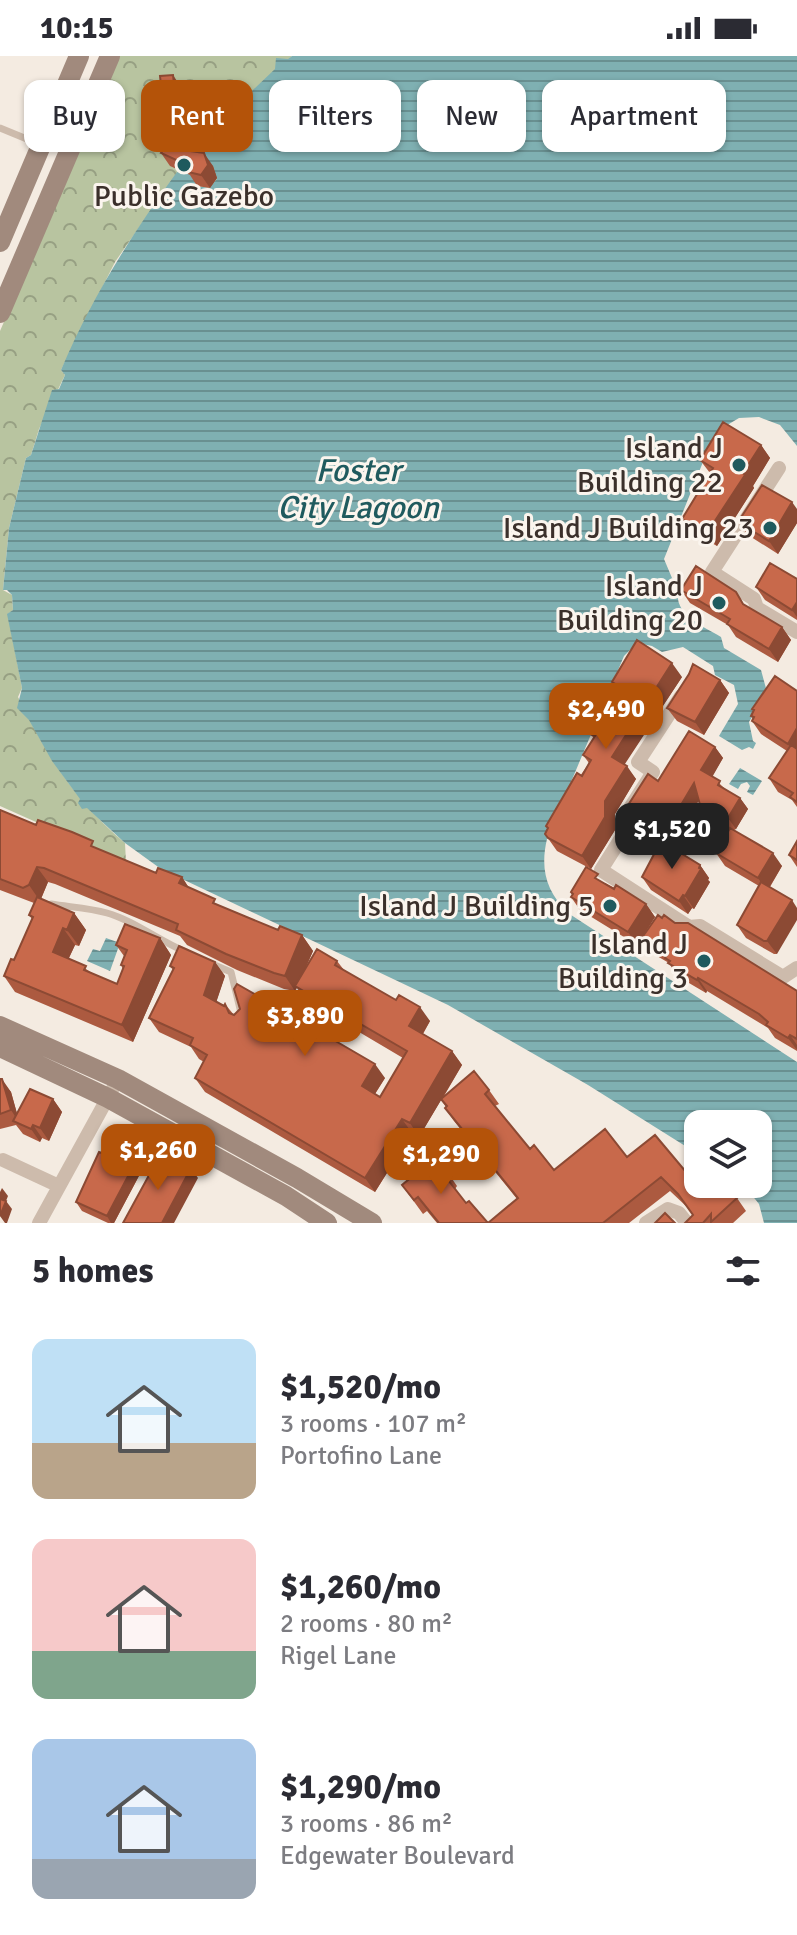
<!DOCTYPE html>
<html lang="en">
<head>
<meta charset="utf-8">
<style>
  :root { --surface:#fff; --page:#f2f2f3; --text:#2b2b33; --muted:#7c7c81; --accent:#b45309 }
  body { margin:0; font-family:Signika,sans-serif; background:var(--page); color:var(--text); height:100vh; display:flex; flex-direction:column; font-size:30px; white-space:nowrap }
  * { box-sizing:border-box; margin:0 }
  p { font-size:26px; color:var(--muted) }
  .icon { flex:none; width:44px; height:44px; fill:none; stroke:currentColor; stroke-width:2; stroke-linecap:round; stroke-linejoin:round }
  .map { position:relative; height:1167px; overflow:hidden }
  .sheet { display:flex; flex-direction:column; background:var(--surface); flex:1 }
  .sheet>* { flex:none }
  .banner { position:absolute; left:24px; top:24px; width:750px; height:72px; display:flex; gap:16px }
  .fabs { position:absolute; left:684px; top:1054px; display:grid; gap:16px }
  .fabs a { display:grid; place-items:center; width:88px; height:88px; border-radius:16px; background:var(--surface); box-shadow:0 2px 6px #0004; font-size:40px }
  .price { position:absolute; translate:-50% -68px; padding:0 18px; border-radius:16px; background:var(--accent); color:#fff; font-size:26px; line-height:52px; filter:drop-shadow(0 2px 4px #0008) }
  .price::after { content:''; position:absolute; left:50%; top:48px; width:24px; height:18px; margin-left:-12px; background:inherit; clip-path:polygon(0 0,100% 0,50% 100%) }
  .price.active { background:#222; color:#fff }
  ul { padding:0; list-style:none }
  li { display:flex; align-items:center; gap:24px; height:200px; padding:0 32px }
  li span { display:grid; place-items:center; flex:none; width:224px; height:160px; border-radius:16px; color:#555 }
  li>.icon { margin-inline-start:auto }
  span .icon { width:96px; height:96px; fill:#fffc; stroke-width:1 }
  li b { font-size:34px }
  h2 { display:flex; justify-content:space-between; align-items:center; height:96px; padding:0 32px; font-size:34px }
  .tag { padding:0 28px; border-radius:16px; background:var(--surface); box-shadow:0 2px 6px #0004; font-size:28px; line-height:72px }
  .tag.active { background:var(--accent); color:#fff }
  .status { display:flex; justify-content:space-between; align-items:center; height:56px; padding:0 40px; background:var(--surface); direction:ltr }
  .status svg { height:22px; fill:currentColor }
  .map>svg:first-child { display:block }
  .park { fill:url(#park-crowns) }
  .water { fill:url(#water-rules) }
  .lines { fill:none; stroke-linecap:round; stroke-linejoin:round }
  .service { stroke:#cdbbac; stroke-width:7 }
  .minor { stroke:#cdbbac; stroke-width:14 }
  .secondary { stroke:#a18a7d; stroke-width:20 }
  .wall { fill:#ac5a40 }
  .shaded-wall { fill:#8c4a34 }
  .building { fill:#c8694b; stroke:#8c4a34; stroke-width:2 }
  .poi-dot { fill:#1f5a5e; stroke:#fbf5ee; stroke-width:3 }
  .labels { text-anchor:middle; stroke-width:6; stroke-linejoin:round; paint-order:stroke }
  .poi-label { font-size:30px; fill:#3b302b; stroke:#fbf5ee; text-anchor:end }
  .water-label { font-size:32px; font-style:italic; fill:#1f5a5e; stroke:#fbf5ee }
</style>
</head>
<body>
<div class="status"><b>10:15</b><svg viewBox="0 0 49 12"><path d="M0 12V9h3v3zM5 12V6h3v6zM10 12V3h3v9zM15 12V0h3v12zM26 1h20v11H26zM47 4h2v5h-2z"/></svg></div>
<div class="map">
<svg width="797" height="1167" viewBox="0 0 797 1167">
  <defs>
    <pattern id="park-crowns" width="20" height="18" patternUnits="userSpaceOnUse" patternTransform="scale(2)"><rect width="20" height="18" fill="#b8c4a0"/><path d="M2 6a3 3 0 1 1 6 0M12 15a3 3 0 1 1 6 0" fill="none" stroke="#97a083"/></pattern>
    <pattern id="water-rules" width="6" height="5" patternUnits="userSpaceOnUse" patternTransform="scale(2)"><rect width="6" height="5" fill="#7fb0b2"/><path d="M0 2.5h6" fill="none" stroke="#699091"/></pattern>
  </defs>
  <rect width="100%" height="100%" fill="#f4ebe1"/>
  <path class="park" d="M120,0H292L235,51L201,108L214,110L218,122L210,132L197,130L193,118L177,117L115,206L61,314L65,319L39,373L31,399L26,402L9,472L3,534L12,539L13,554L8,558L22,632L18,641C47,699 74,744 125,787L126,806L0,750V275Z"/>
  <path class="water" d="M292,0H797V390L780,369L759,361L739,362L719,374L705,401L664,503L672,522L680,527C669,557 699,568 721,581L724,592L761,614L767,636L749,666L753,685L756,687L753,693L749,691L742,694L719,680L738,648L734,629L715,619L713,610L683,591L662,596L652,590L642,588L632,592L624,600L547,783C540,813 546,835 568,857L797,1006V1167H764L759,1148L743,1128H758V1068H698V1098L588,1029L448,949L161,813L125,787L87,752L82,753L78,747L80,743L52,705L29,664L17,652L22,632L7,558L13,554L12,539L7,534H3L9,472L26,402L31,399L52,334L59,333L65,319L61,314C91,243 131,179 177,116L186,118L189,112L197,130L209,132L217,123L213,110L201,108L196,94L235,51L275,13L276,2L288,3Z
    M740,712L762,725L753,739L747,736L750,730L747,726L741,728L738,733L729,728Z
    M106,882L120,887L110,915L87,905L93,893L100,895Z"/>
  <g class="lines">
    <path class="service" d="M0,72L39,88
      M45,850L51,848C69,851 89,852 107,857C135,865 159,885 186,896
      M212,908L231,916L242,961"/>
    <path class="minor" d="M779,412L712,516L754,543L757,552L797,576
      M681,640L638,706L653,716L623,763L625,776L601,814L689,871L700,870L783,921L797,912
      M3,1104L59,1130
      M39,1167L112,1034
      M646,1167L668,1153L679,1157L687,1167"/>
    <path class="secondary" d="M0,186L79,0
      M0,257L110,0
      M0,970L118,1023L297,1122L372,1167
      M0,991L108,1042L286,1140L327,1167"/>
  </g>
  <path class="wall" d="M179,28L181,45L168,47L162,38Z
    M186,81L196,96L213,110L217,122L210,132L197,130L190,119L170,110L161,97Z
    M761,389L770,402L753,430L754,432L717,490L692,476L682,463L710,417L700,404Z
    M797,453V467L778,498L748,479L738,466Z
    M797,523V564L765,544L756,531Z
    M681,534L745,549L782,571L791,584L778,606L736,581L728,569L690,547Z
    M682,621L624,708L636,723L615,758V774L591,813L557,795L545,778L548,773L546,770L589,707L583,699L594,682L590,678L617,633L612,626Z
    M720,624L729,637L704,679L677,665L667,652Z
    M797,635V751L792,744L778,736L769,722L787,695L761,678L752,665L753,663L751,660L754,655L752,653Z
    M715,691L723,702L712,720L727,735L740,742L748,753L736,773L734,774L782,810L770,831L777,898H774L746,882L737,869L759,830L725,810L716,797L728,775L725,776L710,767L702,756L699,744L671,791L700,809L709,822L708,824L710,826L694,853L692,852L688,858L651,834L642,821L660,787L647,779L644,775L634,769L626,757L658,725Z
    M0,754L156,817L182,821L189,832L220,850L278,874L302,879L313,895L304,916L337,905L344,914L430,965L423,978L452,995L462,1009L444,1040L489,1034L499,1048L495,1050L530,1093L554,1114L627,1101L686,1116L727,1135L737,1142L746,1155L733,1167H685L693,1159L687,1151L670,1135L629,1167H488L517,1143L454,1065L445,1052L446,1051L441,1044L419,1081L412,1077L375,1136L205,1036L195,1022L204,1006L199,1003L191,991L159,976L149,962L173,914L170,910L215,906L225,920L216,946L224,950L225,948L234,959L385,1022L375,1038L380,1041L403,1002L305,944L297,932L295,935L284,933L237,914L187,889L180,880L55,828L48,826L41,843L74,857L86,874L79,890L75,889L69,902L92,917L117,928L123,913L121,909L124,900L116,889L160,882L171,899L133,986L15,936L4,920L14,904L32,863L29,859L34,847L0,834Z
    M797,785V811L789,799Z
    M605,827L646,848L655,861L637,889L580,854L571,841L572,839L571,836Z
    M675,867L797,935V995L775,982L768,972L707,935L706,937L677,920L669,907L650,896L641,883Z
    M0,1023L11,1036L17,1058L53,1043L62,1056L49,1085L42,1082L40,1086L23,1078L16,1069L0,1073Z
    M132,1081L135,1086L150,1099L114,1167H108L82,1155L76,1146L102,1097Z
    M448,1117L457,1130L455,1133L466,1147L488,1167H437L427,1155L423,1158L402,1129Z"/>
  <path class="shaded-wall" d="M173,19L179,28L181,45L175,37Z
    M186,81L196,94L200,108L191,95Z
    M204,97L213,110L217,122L210,132L201,119Z
    M761,389L770,402L753,430L754,432L717,490L707,477Z
    M792,446L797,453V467L778,498L769,485Z
    M797,546V561L792,554Z
    M782,571L791,584L778,606L769,593Z
    M672,607L682,621L621,714L612,701Z
    M720,624L729,637L704,679L695,666Z
    M797,672V700L788,688Z
    M715,691L723,702L710,725L701,714Z
    M627,710L636,723L615,758V774L591,813L582,800L605,745Z
    M694,727L702,739L670,793L662,781Z
    M740,742L748,753L736,773L728,762Z
    M773,797L782,810L767,835L758,822Z
    M700,809L709,822L708,824L710,826L694,853L685,840Z
    M37,811L48,826L40,845L29,829Z
    M182,821L192,837L179,827Z
    M683,839L692,852L688,858L679,845Z
    M792,844L797,852V864L777,898L767,885Z
    M646,848L655,861L637,889L628,876Z
    M74,857L86,874L79,890L67,874Z
    M63,872L75,889L64,912L53,896Z
    M302,879L313,895L295,935L285,920Z
    M160,882L171,899L133,986L122,969Z
    M215,906L225,920L214,953L204,939Z
    M698,922L707,935L706,937L697,924Z
    M420,951L430,965L419,984L409,970Z
    M790,979L797,989V994L788,982Z
    M452,995L462,1009L419,1081L410,1067Z
    M375,1008L385,1022L371,1044L362,1030Z
    M2,1023L11,1036L20,1068L11,1054Z
    M53,1043L62,1056L49,1085L40,1072Z
    M402,1063L412,1077L375,1136L365,1122Z
    M33,1069L42,1082L40,1086L31,1073Z
    M144,1090L150,1099L114,1167H111L107,1160Z
    M191,1112L198,1122L174,1167H162Z
    M2,1132L8,1140L6,1145L12,1153L7,1167H5L0,1160V1136Z"/>
  <path class="building" d="M173,19L175,37L162,38L160,20Z
    M180,74L186,81L191,95L204,97L208,109L201,119L188,116L185,108L161,97Z
    M723,366L761,389L743,417L745,419L707,477L682,463L713,412L700,404Z
    M762,429L792,446L769,485L738,466Z
    M770,507L797,523V546L792,554L756,531Z
    M696,510L736,536L743,548L782,571L769,593L727,568L730,563L681,534Z
    M637,584L672,607L612,701L627,710L605,745V761L582,800L548,782L545,778L548,772L546,770L577,717L582,720L591,704L583,699L595,680L590,678L619,630L612,626Z
    M693,608L720,624L695,666L667,652L689,618Z
    M775,620L797,635V672L788,688L752,665L754,661L751,660L754,654L752,653Z
    M689,675L715,691L701,714L720,725L718,729L740,742L728,762L717,765L702,756L694,727L662,781L639,768L641,766L626,757L625,754L648,718L658,725Z
    M791,689L797,693V746L790,741L793,737L769,722Z
    M0,754L36,769L38,764L72,776L93,785L91,790L156,817L158,812L182,821L179,827L215,843L213,847L278,874L280,870L302,879L285,920L274,917L226,898L176,874L178,868L44,812L37,811L29,829L23,832L0,823Z
    M730,772L773,797L758,822L716,797Z
    M661,785L700,809L699,812L701,813L685,840L683,839L679,845L642,821Z
    M797,785V804L789,799Z
    M586,811L598,818L595,822L614,833L616,829L646,848L628,876L571,841L573,838L571,836Z
    M761,826L792,844L767,885H764L737,869Z
    M37,841L74,857L67,874L63,872L53,896L86,910L84,914L117,928L124,910L121,909L127,894L116,889L125,868L160,882L122,969L4,920L11,903L14,904L33,861L29,859Z
    M658,859L662,862L664,859L675,867H688L797,935V983L790,979L788,982L766,969L768,966L759,958L698,922L697,924L668,907L670,905L665,902L667,899L641,883Z
    M179,890L215,906L204,939L224,950L225,948L229,957L234,959L240,953L234,933L237,928L272,948L375,1008L362,1030L380,1041L407,995L295,930L317,893L337,905L335,909L396,944L399,939L420,951L409,970L452,995L410,1067L402,1063L365,1122L195,1022L207,999L190,989L193,982L149,962L174,912L170,910Z
    M474,1015L489,1034L485,1038L530,1093L534,1089L554,1114L605,1073L627,1101L655,1079L686,1116L698,1105V1128H720L727,1135L729,1134L737,1142L711,1166V1158L703,1167H685L693,1159L678,1138L661,1121L603,1167H488L518,1142L445,1052L447,1050L441,1043Z
    M0,1023H2L11,1054L0,1058Z
    M30,1033L53,1043L40,1072L33,1069L31,1073L13,1065Z
    M116,1072L132,1081L130,1083L144,1090L107,1160L76,1146L99,1096L102,1097Z
    M160,1099L191,1112L162,1167H123Z
    M435,1102L448,1117L445,1120L466,1147L469,1145L488,1167H439L418,1141L414,1144L402,1129Z
    M0,1143L6,1145L0,1160Z
    M665,1157L675,1167H655Z"/>
  <g class="poi-dot">
    <circle cx="184" cy="109" r="8"/>
    <circle cx="739" cy="409" r="8"/>
    <circle cx="770" cy="472" r="8"/>
    <circle cx="719" cy="547" r="8"/>
    <circle cx="610" cy="850" r="8"/>
    <circle cx="704" cy="905" r="8"/>
  </g>
  <g class="labels">
    <g class="poi-label">
      <text x="184" y="150" text-anchor="middle">Public Gazebo</text>
      <text x="723" y="402">Island J<tspan x="723" dy="34">Building 22</tspan></text>
      <text x="754" y="482">Island J Building 23</text>
      <text x="703" y="540">Island J<tspan x="703" dy="34">Building 20</tspan></text>
      <text x="594" y="860">Island J Building 5</text>
      <text x="688" y="898">Island J<tspan x="688" dy="34">Building 3</tspan></text>
    </g>
    <g class="water-label">
      <text x="358" y="425">Foster<tspan x="358" dy="37">City Lagoon</tspan></text>
    </g>
  </g>
</svg>
<div class="fabs">
<a><svg class="icon" aria-label="layers" viewBox="0 0 24 24"><path d="M12 4l9 5-9 5-9-5zM3 14l9 5 9-5"/></svg></a>
</div>
<b class="price" style="left:606px;top:695px">$2,490</b>
<b class="price active" style="left:672px;top:815px">$1,520</b>
<b class="price" style="left:305px;top:1002px">$3,890</b>
<b class="price" style="left:158px;top:1136px">$1,260</b>
<b class="price" style="left:441px;top:1140px">$1,290</b>
<div class="banner">
<a class="tag">Buy</a>
<a class="tag active">Rent</a>
<a class="tag">Filters</a>
<a class="tag">New</a>
<a class="tag">Apartment</a>
</div>
</div>
<section class="sheet">
<h2>5 homes<svg class="icon" aria-label="filters" viewBox="0 0 24 24"><path d="M4 7h16M4 17h16"/><circle cx="9" cy="7" r="2"/><circle cx="15" cy="17" r="2"/></svg></h2>
<ul>
<li><span style="background:linear-gradient(#bfe0f5 65%,#b9a48a 0)"><svg class="icon" aria-label="home" viewBox="0 0 24 24"><path d="M3 11l9-7 9 7M6 9v11h12V9"/></svg></span><div><b>$1,520/mo</b><p>3 rooms · 107 m²</p><p>Portofino Lane</p></div></li>
<li><span style="background:linear-gradient(#f6c9c9 70%,#7fa58c 0)"><svg class="icon" aria-label="home" viewBox="0 0 24 24"><path d="M3 11l9-7 9 7M6 9v11h12V9"/></svg></span><div><b>$1,260/mo</b><p>2 rooms · 80 m²</p><p>Rigel Lane</p></div></li>
<li><span style="background:linear-gradient(#a9c7e8 75%,#9aa5b1 0)"><svg class="icon" aria-label="home" viewBox="0 0 24 24"><path d="M3 11l9-7 9 7M6 9v11h12V9"/></svg></span><div><b>$1,290/mo</b><p>3 rooms · 86 m²</p><p>Edgewater Boulevard</p></div></li>
</ul>
</section>
</body>
</html>
